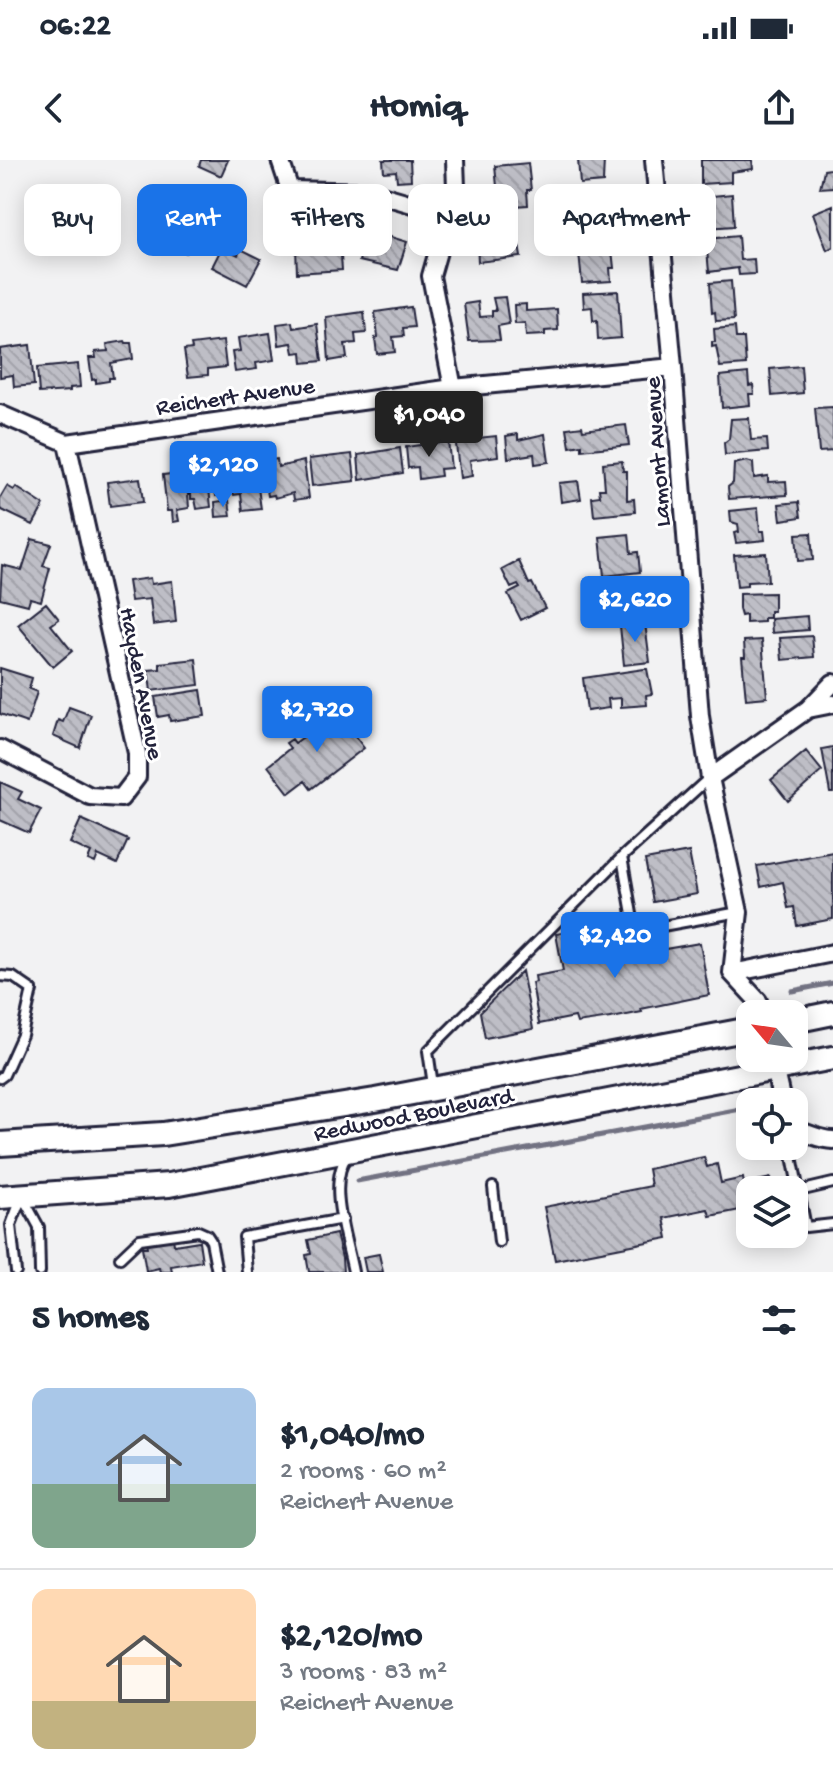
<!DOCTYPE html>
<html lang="en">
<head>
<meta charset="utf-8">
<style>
  :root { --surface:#fff; --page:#f6f6f7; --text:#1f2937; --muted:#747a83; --line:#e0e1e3; --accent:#1a73e8 }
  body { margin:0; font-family:"Gochi Hand",sans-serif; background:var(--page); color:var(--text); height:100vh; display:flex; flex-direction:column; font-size:30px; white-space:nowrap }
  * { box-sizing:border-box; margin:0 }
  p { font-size:26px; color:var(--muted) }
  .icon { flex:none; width:44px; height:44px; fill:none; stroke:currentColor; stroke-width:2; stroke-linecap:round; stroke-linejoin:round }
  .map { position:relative; height:1112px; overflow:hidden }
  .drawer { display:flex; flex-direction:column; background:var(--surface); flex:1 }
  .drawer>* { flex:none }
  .top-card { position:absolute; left:24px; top:24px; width:786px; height:72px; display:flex; gap:16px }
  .needle { width:52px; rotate:299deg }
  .fabs { position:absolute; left:736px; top:840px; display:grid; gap:16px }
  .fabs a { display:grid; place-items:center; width:72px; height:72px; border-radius:16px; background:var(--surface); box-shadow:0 4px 20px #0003; font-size:40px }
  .price { position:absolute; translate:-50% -68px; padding:0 18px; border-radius:8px; background:var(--accent); color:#fff; font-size:26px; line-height:52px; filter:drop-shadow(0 2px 4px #0008) }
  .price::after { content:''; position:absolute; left:50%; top:48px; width:24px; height:18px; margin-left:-12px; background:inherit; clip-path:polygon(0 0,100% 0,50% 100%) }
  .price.active { background:#222; color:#fff }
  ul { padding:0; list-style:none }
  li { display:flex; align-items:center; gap:24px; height:200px; padding:0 32px }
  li+li { border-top:2px solid var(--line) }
  li span { display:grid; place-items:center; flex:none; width:224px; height:160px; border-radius:16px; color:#555 }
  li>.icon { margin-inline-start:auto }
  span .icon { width:96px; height:96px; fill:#fffc; stroke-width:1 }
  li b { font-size:34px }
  h2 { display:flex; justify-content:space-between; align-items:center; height:96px; padding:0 32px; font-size:34px }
  .chip { padding:0 28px; border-radius:16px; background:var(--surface); box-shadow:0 4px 20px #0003; font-size:28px; line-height:72px }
  .chip.active { background:var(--accent); color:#fff }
  .status { display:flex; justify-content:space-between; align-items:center; height:56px; padding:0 40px; background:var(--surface); direction:ltr }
  .status svg { height:22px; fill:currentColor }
  header { display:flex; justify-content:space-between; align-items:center; height:104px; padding:0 32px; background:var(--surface); font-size:36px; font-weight:700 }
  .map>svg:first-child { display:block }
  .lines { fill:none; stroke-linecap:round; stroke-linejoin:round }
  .stream { stroke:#727282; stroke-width:5 }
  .building { fill:url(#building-back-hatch); stroke:#22223b; stroke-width:2 }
  .service-casing { stroke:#22223b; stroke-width:14 }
  .minor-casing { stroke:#22223b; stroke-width:22 }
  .secondary-casing { stroke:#22223b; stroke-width:28 }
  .service { stroke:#fff; stroke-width:8 }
  .minor { stroke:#fff; stroke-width:16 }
  .secondary { stroke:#fff; stroke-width:22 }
  .labels { text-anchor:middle; stroke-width:6; stroke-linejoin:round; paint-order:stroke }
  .street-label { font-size:24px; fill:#22223b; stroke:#fff }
</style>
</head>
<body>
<div class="status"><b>06:22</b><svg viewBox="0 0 49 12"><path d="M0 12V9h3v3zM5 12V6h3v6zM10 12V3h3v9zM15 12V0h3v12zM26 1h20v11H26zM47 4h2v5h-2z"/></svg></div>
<header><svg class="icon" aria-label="back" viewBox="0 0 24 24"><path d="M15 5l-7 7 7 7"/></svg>Homiq<svg class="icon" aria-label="share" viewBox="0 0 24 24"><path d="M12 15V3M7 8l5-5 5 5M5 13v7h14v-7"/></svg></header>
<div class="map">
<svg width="833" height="1112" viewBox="0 0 833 1112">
  <defs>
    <pattern id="building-back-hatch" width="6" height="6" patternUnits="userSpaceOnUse" patternTransform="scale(2)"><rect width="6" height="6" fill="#bebec6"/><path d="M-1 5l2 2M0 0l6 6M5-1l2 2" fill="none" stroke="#a3a3ab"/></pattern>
  </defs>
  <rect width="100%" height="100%" fill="#f2f2f3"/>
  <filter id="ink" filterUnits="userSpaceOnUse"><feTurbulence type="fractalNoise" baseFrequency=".0125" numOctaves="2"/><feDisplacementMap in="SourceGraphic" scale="16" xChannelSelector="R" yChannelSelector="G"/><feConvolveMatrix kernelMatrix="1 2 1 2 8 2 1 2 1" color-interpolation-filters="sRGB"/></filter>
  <g filter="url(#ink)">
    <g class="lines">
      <path class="stream" d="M792,831L833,823
        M357,1021L746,948"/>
    </g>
    <path class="building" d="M201,0H228L221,16L199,6Z
      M383,0H410L411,20L397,21L396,11L384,12Z
      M578,0H604L603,22L580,24Z
      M701,0H752L753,9L731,12V22L701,24Z
      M831,0H833V27L820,28L824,10L831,9Z
      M528,3L531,30H527L528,45L499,47L495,6Z
      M604,32L608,62L595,63V72L577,74L576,63H584L582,33Z
      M732,34L734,66L707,68L702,37Z
      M193,43L216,59L204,82L197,78L186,93L167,80Z
      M833,45V87L827,90L813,53Z
      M515,61L521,97L478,102L477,83L493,81L490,64Z
      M368,70L407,82L398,110L359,101Z
      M738,76L740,100L754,99L755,114L739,115L738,108L709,112L706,79Z
      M340,81L342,110L297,113L296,88L310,87V83Z
      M597,81L598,92L612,90L614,108H610L611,121L582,123L578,83Z
      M222,87L238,95L241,89L261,99L247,125L212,107Z
      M731,121L734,160L716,161L715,152L712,153L710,123Z
      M618,131L621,178L598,180L597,160L593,161L592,147L584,148L583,133Z
      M505,137L509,164L498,166L500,180L469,181L464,144L478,142L480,157L492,156V151H496L493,138Z
      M526,144V151L557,149L558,170L545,171V175L526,176L525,163L515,164L514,145Z
      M411,147L414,167L403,168L404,176L393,177L395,192L377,194L375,178L378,177L375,152Z
      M364,152L366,173L355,174L356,183L345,184L347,198L329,201L326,157Z
      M292,162L293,168L317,164L322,201L303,203L302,192L294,193L292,183L279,185L277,164Z
      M735,167L736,178H744L746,205L720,207L716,186L712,187V182H715L714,169Z
      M270,173L274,200L256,203L257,209L235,212L232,192L240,191L238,178Z
      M125,181L126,183H131L133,199L111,203L113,218H109V221L96,223V219L92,220L89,198H96L95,192L108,191L107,184Z
      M223,181L226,207L208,209V215L188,217L184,190L192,189L191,185Z
      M30,185L34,225L14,227L13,215L0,217V189Z
      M78,204L80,227L70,228V231L39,233L37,208Z
      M801,206L803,233L772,236L770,209Z
      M748,213L749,226L753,225L754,234H749L750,245L722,248L720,216Z
      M833,247V291L819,292L815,248Z
      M749,258L751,280L767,279L768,291L725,295L724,283L729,279L731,259Z
      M626,265L629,285L582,290V285L570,287L567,268L582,266L583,270Z
      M469,274V279L496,276L498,296L470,300L472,316L460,318L455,276Z
      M518,274V280L545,274L549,302L535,304L534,294L508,298L506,276Z
      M448,281L451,308L440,309L441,316L419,319L418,307L408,308L406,287Z
      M400,288L403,313L360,320L358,295Z
      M352,294L355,321L312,326L309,299Z
      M277,299L278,307L304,301L309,338L294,340L293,333L275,338L274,335L268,336L262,301Z
      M622,301L623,311H627V340L634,339L635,352L594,356L592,337L600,336L599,329H605L603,303Z
      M747,301L753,303L754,318L768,316V322L786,321L787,335L729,339L728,327L733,323L734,304Z
      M255,306L261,349L243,351L241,334L234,335L233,332L216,336L213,312L222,311L221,308Z
      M207,310L211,347L197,349L195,339H191V334H188L189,348L177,350L179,361L173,362L172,351H167L163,315Z
      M140,318L143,342L110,346L107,322Z
      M578,321L581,339L561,342L559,323Z
      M7,326L14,330L16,327L44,345L33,365L0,349V338Z
      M229,340L231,356L216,357L215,342Z
      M799,342L801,357L781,360L779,344Z
      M758,348L760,371H764L765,380L736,383L734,373L739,372L738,364L731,362L730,351Z
      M811,373L813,400L798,401L796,374Z
      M629,374L631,393L638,392L640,412L604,416L600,377Z
      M32,379L51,384L43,406L50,408L41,441L30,438L28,445L0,438L2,405L22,410Z
      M766,393L768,421L747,422V426L737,427L734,395Z
      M519,401L529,424L532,423L545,448L521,460L508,434L520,428L518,425L511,428L502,410Z
      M150,418L151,424L172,421L176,462L153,465L150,439L131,441L128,421Z
      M639,423L642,455L610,458L607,426Z
      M774,433V451H770V458H764V462L746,463V455L741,456L739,449V434Z
      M46,443L59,459L51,465L72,491L53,507L18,465Z
      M807,456L808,470L772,473L771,459Z
      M645,463L650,502L624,505L620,466Z
      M812,476L814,497L782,500L780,478Z
      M762,480L767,537L746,539L742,497H745L744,481Z
      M196,499L199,525L151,531L148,510L160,509V503Z
      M0,508L32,518L29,529L37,532L27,563L0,554Z
      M644,509H647L652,534L646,535L647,545L621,547V538L608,539L609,548L587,551L583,518Z
      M201,530L205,556L170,561L169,555L158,557L155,537Z
      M69,547L91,555L80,588L53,576L58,560L63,562Z
      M335,550L364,588L311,629L305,621L289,633L268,606L290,588L286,583L292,579L295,583L310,572L306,568L313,563L315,565Z
      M833,587V633H830L822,589Z
      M806,591L822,611L788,641L771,620Z
      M0,622L22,632L18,639L41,650L29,673L0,660Z
      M81,659L128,680L117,704L98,695L95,703L88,700L91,693L70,683Z
      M689,692L697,734L653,742L645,700Z
      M833,692V759L797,766L794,747L788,748L783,722L761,727L757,706Z
      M601,766L607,799L700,783L709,835L641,849L642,852L617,857L577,863L575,857L539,864L532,823L536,822L535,816L563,811L556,774Z
      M522,811L533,869L485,878L480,852Z
      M704,997L707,1007L717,1004L721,1023L743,1018L744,1024L771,1018L773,1030H750V1048L710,1056L708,1049L664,1058L668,1078L555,1100L544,1047L651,1026L648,1009Z
      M336,1074L342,1098L343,1112H309L306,1095L311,1094L308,1080Z
      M173,1078L174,1085L199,1081L202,1101L171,1106L172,1112H160L159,1108L146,1111L142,1087H147L146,1082Z
      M379,1094L383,1112H366L363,1097Z"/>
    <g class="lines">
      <g class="service-casing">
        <path id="service" d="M622,697L635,771L739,752
          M0,816L13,817L32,830L22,875L4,915L0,918
          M433,925L428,891L622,697L709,618
          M790,986L806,1067L833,1064
          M348,995C326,1022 347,1080 353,1112
          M493,1027L499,1082
          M799,1031L833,1023
          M120,1098L140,1079L198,1071L207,1075L211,1081L217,1112
          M16,1112L11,1065L22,1036L39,1067L40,1112
          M247,1112L244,1077L343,1059"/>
      </g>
      <g class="minor-casing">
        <path id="minor" d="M280,0L290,30L371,32L450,55
          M654,0L673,207L700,556L710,618L739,752L732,813L758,841L761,854
          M453,228L431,116L456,28L455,0
          M0,254L67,283L453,228L673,207
          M808,549L833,523
          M0,589L90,636L121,638L137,617V593L67,283
          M710,618L808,549L833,544
          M732,813L833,793
          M772,898L782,942
          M794,970C808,972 818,980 833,980"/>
      </g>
      <g class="secondary-casing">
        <path id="secondary" d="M794,861L833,853
          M0,984L163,974L375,940L750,869
          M0,1037L169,1025L833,898"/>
      </g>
      <use href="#service" class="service"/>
      <use href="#minor" class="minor"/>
      <use href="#secondary" class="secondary"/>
    </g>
  </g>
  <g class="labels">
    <g class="street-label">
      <text transform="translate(235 235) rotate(-8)" y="8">Reichert Avenue</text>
      <text transform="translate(656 292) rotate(-94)" y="8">Lamont Avenue</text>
      <text transform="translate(143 523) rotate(79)" y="8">Hayden Avenue</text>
      <text transform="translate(413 953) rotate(-11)" y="8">Redwood Boulevard</text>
    </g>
  </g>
</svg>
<div class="fabs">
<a><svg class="needle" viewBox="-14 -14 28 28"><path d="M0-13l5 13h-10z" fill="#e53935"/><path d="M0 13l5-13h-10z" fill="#747a83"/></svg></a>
<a><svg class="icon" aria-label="locate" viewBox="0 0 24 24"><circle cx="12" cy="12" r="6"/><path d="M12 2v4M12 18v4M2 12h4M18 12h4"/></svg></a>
<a><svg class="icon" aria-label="layers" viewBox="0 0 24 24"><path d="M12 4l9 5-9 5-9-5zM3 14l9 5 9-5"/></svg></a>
</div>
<b class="price active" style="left:429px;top:299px">$1,040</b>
<b class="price" style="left:223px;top:349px">$2,120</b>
<b class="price" style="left:635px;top:484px">$2,620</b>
<b class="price" style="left:317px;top:594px">$2,720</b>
<b class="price" style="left:615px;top:820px">$2,420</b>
<div class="top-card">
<a class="chip">Buy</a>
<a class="chip active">Rent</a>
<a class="chip">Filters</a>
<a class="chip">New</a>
<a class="chip">Apartment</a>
</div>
</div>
<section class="drawer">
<h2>5 homes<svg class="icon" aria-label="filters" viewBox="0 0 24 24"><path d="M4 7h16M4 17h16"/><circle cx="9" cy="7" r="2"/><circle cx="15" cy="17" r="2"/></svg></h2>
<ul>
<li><span style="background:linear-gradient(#a9c7e8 60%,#7fa58c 0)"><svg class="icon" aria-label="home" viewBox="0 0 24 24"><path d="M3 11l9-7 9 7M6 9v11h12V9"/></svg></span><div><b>$1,040/mo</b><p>2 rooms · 60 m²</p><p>Reichert Avenue</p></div></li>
<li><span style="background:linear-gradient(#ffd9b3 70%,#c2b280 0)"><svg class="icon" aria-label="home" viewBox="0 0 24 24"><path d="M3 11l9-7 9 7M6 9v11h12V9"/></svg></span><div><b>$2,120/mo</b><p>3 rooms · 83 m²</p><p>Reichert Avenue</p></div></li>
</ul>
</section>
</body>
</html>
